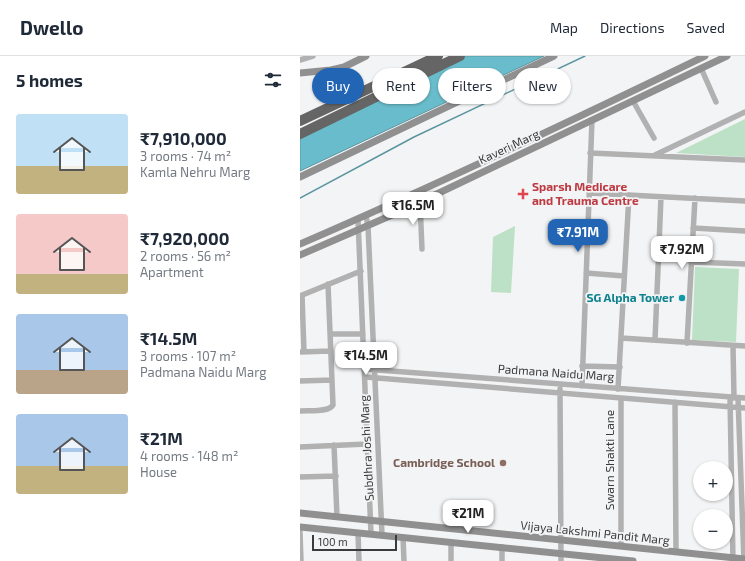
<!DOCTYPE html>
<html lang="en">
<head>
<meta charset="utf-8">
<style>
  :root { --surface:#fff; --page:#f6f6f7; --text:#1f2937; --muted:#747a83; --line:#e0e1e3; --accent:#2265b5 }
  body { margin:0; font-family:"Exo 2",sans-serif; background:var(--page); color:var(--text); height:100vh; display:flex; flex-direction:column; font-size:15px; white-space:nowrap }
  * { box-sizing:border-box; margin:0 }
  p { font-size:13px; color:var(--muted) }
  .icon { flex:none; width:22px; height:22px; fill:none; stroke:currentColor; stroke-width:2; stroke-linecap:round; stroke-linejoin:round }
  .map { position:relative; flex:1; overflow:hidden }
  .drawer { display:flex; flex-direction:column; background:var(--surface); width:300px }
  .drawer>* { flex:none }
  .top-card { position:absolute; left:12px; top:12px; width:373px; height:36px; display:flex; gap:8px }
  .tools { position:absolute; left:393px; top:405px; display:grid; gap:8px }
  .tools a { display:grid; place-items:center; width:40px; height:40px; border-radius:50%; background:var(--surface); box-shadow:0 1px 3px #0004; font-size:20px }
  .scale { position:absolute; left:12px; bottom:10px; width:85px; box-sizing:border-box; padding-left:4px; border:2px solid #3b3b3c; border-top:0; font-size:11px; line-height:14px; white-space:nowrap; color:#3b3b3c; -webkit-text-stroke:3px #f3f4f5; paint-order:stroke }
  .price { position:absolute; translate:-50% -34px; padding:0 9px; border-radius:8px; background:#fff; color:#222; font-size:13px; line-height:26px; filter:drop-shadow(0 1px 2px #0008) }
  .price::after { content:''; position:absolute; left:50%; top:24px; width:12px; height:9px; margin-left:-6px; background:inherit; clip-path:polygon(0 0,100% 0,50% 100%) }
  .price.current { background:var(--accent); color:#fff }
  ul { padding:0; list-style:none }
  li { display:flex; align-items:center; gap:12px; height:100px; padding:0 16px }
  li span { display:grid; place-items:center; flex:none; width:112px; height:80px; border-radius:4px; color:#555 }
  li>.icon { margin-inline-start:auto }
  span .icon { width:48px; height:48px; fill:#fffc; stroke-width:1 }
  li b { font-size:17px }
  h2 { display:flex; justify-content:space-between; align-items:center; height:48px; padding:0 16px; font-size:17px }
  .chip { padding:0 14px; border-radius:18px; background:var(--surface); box-shadow:0 1px 3px #0004; font-size:14px; line-height:36px }
  .chip.current { background:var(--accent); color:#fff }
  header { display:flex; align-items:center; gap:24px; box-sizing:border-box; height:56px; padding:0 20px; background:var(--surface); border-bottom:1px solid var(--line) }
  header strong { font-size:19px }
  nav { display:flex; gap:22px; margin-inline-start:auto; font-size:14px }
  main { display:flex; flex:1; min-height:0 }
  .map>svg:first-child { display:block }
  .green { fill:#bde1c6 }
  .water { fill:#69bccb; stroke:#5b95a0 }
  .lines { fill:none; stroke-linecap:round; stroke-linejoin:round }
  .stream { stroke:#5b95a0; stroke-width:1.5 }
  .street { stroke:#b2b1b1; stroke-width:5.5 }
  .secondary { stroke:#919091; stroke-width:7 }
  .highway { stroke:#666565; stroke-width:10 }
  .health-dot { fill:#e0444e; stroke:#f3f4f5; stroke-width:1.5 }
  .culture-dot { fill:#0f9aa8; stroke:#f3f4f5; stroke-width:1.5 }
  .education-dot { fill:#8d6e63; stroke:#f3f4f5; stroke-width:1.5 }
  .labels { text-anchor:middle; stroke-width:3.5; stroke-linejoin:round; paint-order:stroke }
  .street-label { font-size:12px; fill:#3b3b3c; stroke:#f3f4f5 }
  .health-label { font-size:12px; font-weight:bold; fill:#be3a42; stroke:#f3f4f5; text-anchor:start }
  .culture-label { font-size:12px; font-weight:bold; fill:#0d838f; stroke:#f3f4f5; text-anchor:end }
  .education-label { font-size:12px; font-weight:bold; fill:#785e54; stroke:#f3f4f5; text-anchor:end }
</style>
</head>
<body>
<header>
<strong>Dwello</strong>
<nav><a>Map</a><a>Directions</a><a>Saved</a></nav>
</header>
<main>
<section class="drawer">
<h2>5 homes<svg class="icon" aria-label="filters" viewBox="0 0 24 24"><path d="M4 7h16M4 17h16"/><circle cx="9" cy="7" r="2"/><circle cx="15" cy="17" r="2"/></svg></h2>
<ul>
<li><span style="background:linear-gradient(#bfe0f5 65%,#c2b280 0)"><svg class="icon" aria-label="home" viewBox="0 0 24 24"><path d="M3 11l9-7 9 7M6 9v11h12V9"/></svg></span><div><b>₹7,910,000</b><p>3 rooms · 74 m²</p><p>Kamla Nehru Marg</p></div></li>
<li><span style="background:linear-gradient(#f6c9c9 75%,#c2b280 0)"><svg class="icon" aria-label="home" viewBox="0 0 24 24"><path d="M3 11l9-7 9 7M6 9v11h12V9"/></svg></span><div><b>₹7,920,000</b><p>2 rooms · 56 m²</p><p>Apartment</p></div></li>
<li><span style="background:linear-gradient(#a9c7e8 70%,#b9a48a 0)"><svg class="icon" aria-label="home" viewBox="0 0 24 24"><path d="M3 11l9-7 9 7M6 9v11h12V9"/></svg></span><div><b>₹14.5M</b><p>3 rooms · 107 m²</p><p>Padmana Naidu Marg</p></div></li>
<li><span style="background:linear-gradient(#a9c7e8 65%,#c2b280 0)"><svg class="icon" aria-label="home" viewBox="0 0 24 24"><path d="M3 11l9-7 9 7M6 9v11h12V9"/></svg></span><div><b>₹21M</b><p>4 rooms · 148 m²</p><p>House</p></div></li>
</ul>
</section>
<div class="map">
<svg width="445" height="505" viewBox="0 0 445 505">
  <rect width="100%" height="100%" fill="#f3f4f5"/>
  <path class="green" d="M445,63V101L376,97Z
    M215,170L211,237L191,236L193,181Z
    M395,211L439,213L436,286L392,284Z"/>
  <path class="water" d="M160,0H244L0,115V75Z"/>
  <g class="lines">
    <path class="stream" d="M0,142L114,81L285,0"/>
    <path class="street" d="M0,4L13,0
      M401,12L416,46
      M333,45L354,82
      M290,97L445,104
      M355,99L445,56
      M289,137L445,145
      M120,146L122,193
      M66,160L68,170L82,479
      M58,163L71,478
      M393,172L445,175
      M391,206L445,208
      M286,217L324,220
      M2,239L4,296
      M0,240L61,215
      M30,278H63
      M321,282L445,290
      M355,284L361,141
      M387,287L395,142
      M433,290L434,342
      M0,296L31,295
      M282,310L320,311
      M65,313L445,342
      M65,321L445,352
      M0,325L32,324
      M282,330L292,64
      M260,333L261,505
      M318,333L329,139
      M430,341L433,505
      M438,342L444,505
      M375,346L376,496
      M0,355C9,354 28,357 33,349L28,228
      M34,389L37,461
      M0,391L67,388
      M0,421L36,420
      M0,476L1,505
      M58,477L59,505
      M103,481L104,505
      M151,486V505
      M321,490V342
      M202,491V505"/>
    <path class="secondary" d="M0,17L31,14L44,11L66,0
      M0,121L254,0
      M0,188C137,129 271,65 405,0
      M0,199L99,156L427,0
      M0,457L445,503
      M0,471L333,505"/>
    <path class="highway" d="M0,65L138,0
      M0,78L160,0"/>
  </g>
  <path class="health-dot" d="M221 132h4v4h4v4h-4v4h-4v-4h-4v-4h4z"/>
  <circle class="culture-dot" cx="382" cy="242" r="4"/>
  <circle class="education-dot" cx="203" cy="407" r="4"/>
  <g class="labels">
    <g class="street-label">
      <text transform="translate(209 91) rotate(-25)" y="4">Kaveri Marg</text>
      <text transform="translate(256 317) rotate(4)" y="4">Padmana Naidu Marg</text>
      <text transform="translate(67 392) rotate(-93)" y="4">Subdhra Joshi Marg</text>
      <text transform="translate(310 404) rotate(-90)" y="4">Swarn Shakti Lane</text>
      <text transform="translate(295 477) rotate(6)" y="4">Vijaya Lakshmi Pandit Marg</text>
    </g>
    <g class="health-label">
      <text x="232" y="135">Sparsh Medicare<tspan x="232" dy="14">and Trauma Centre</tspan></text>
    </g>
    <g class="culture-label">
      <text x="374" y="246">SG Alpha Tower</text>
    </g>
    <g class="education-label">
      <text x="195" y="411">Cambridge School</text>
    </g>
  </g>
</svg>
<div class="tools">
<a>+</a>
<a>−</a>
</div>
<div class="scale">100 m</div>
<b class="price" style="left:113px;top:170px">₹16.5M</b>
<b class="price current" style="left:278px;top:197px">₹7.91M</b>
<b class="price" style="left:382px;top:214px">₹7.92M</b>
<b class="price" style="left:66px;top:320px">₹14.5M</b>
<b class="price" style="left:168px;top:478px">₹21M</b>
<div class="top-card">
<a class="chip current">Buy</a>
<a class="chip">Rent</a>
<a class="chip">Filters</a>
<a class="chip">New</a>
</div>
</div>
</main>
</body>
</html>
